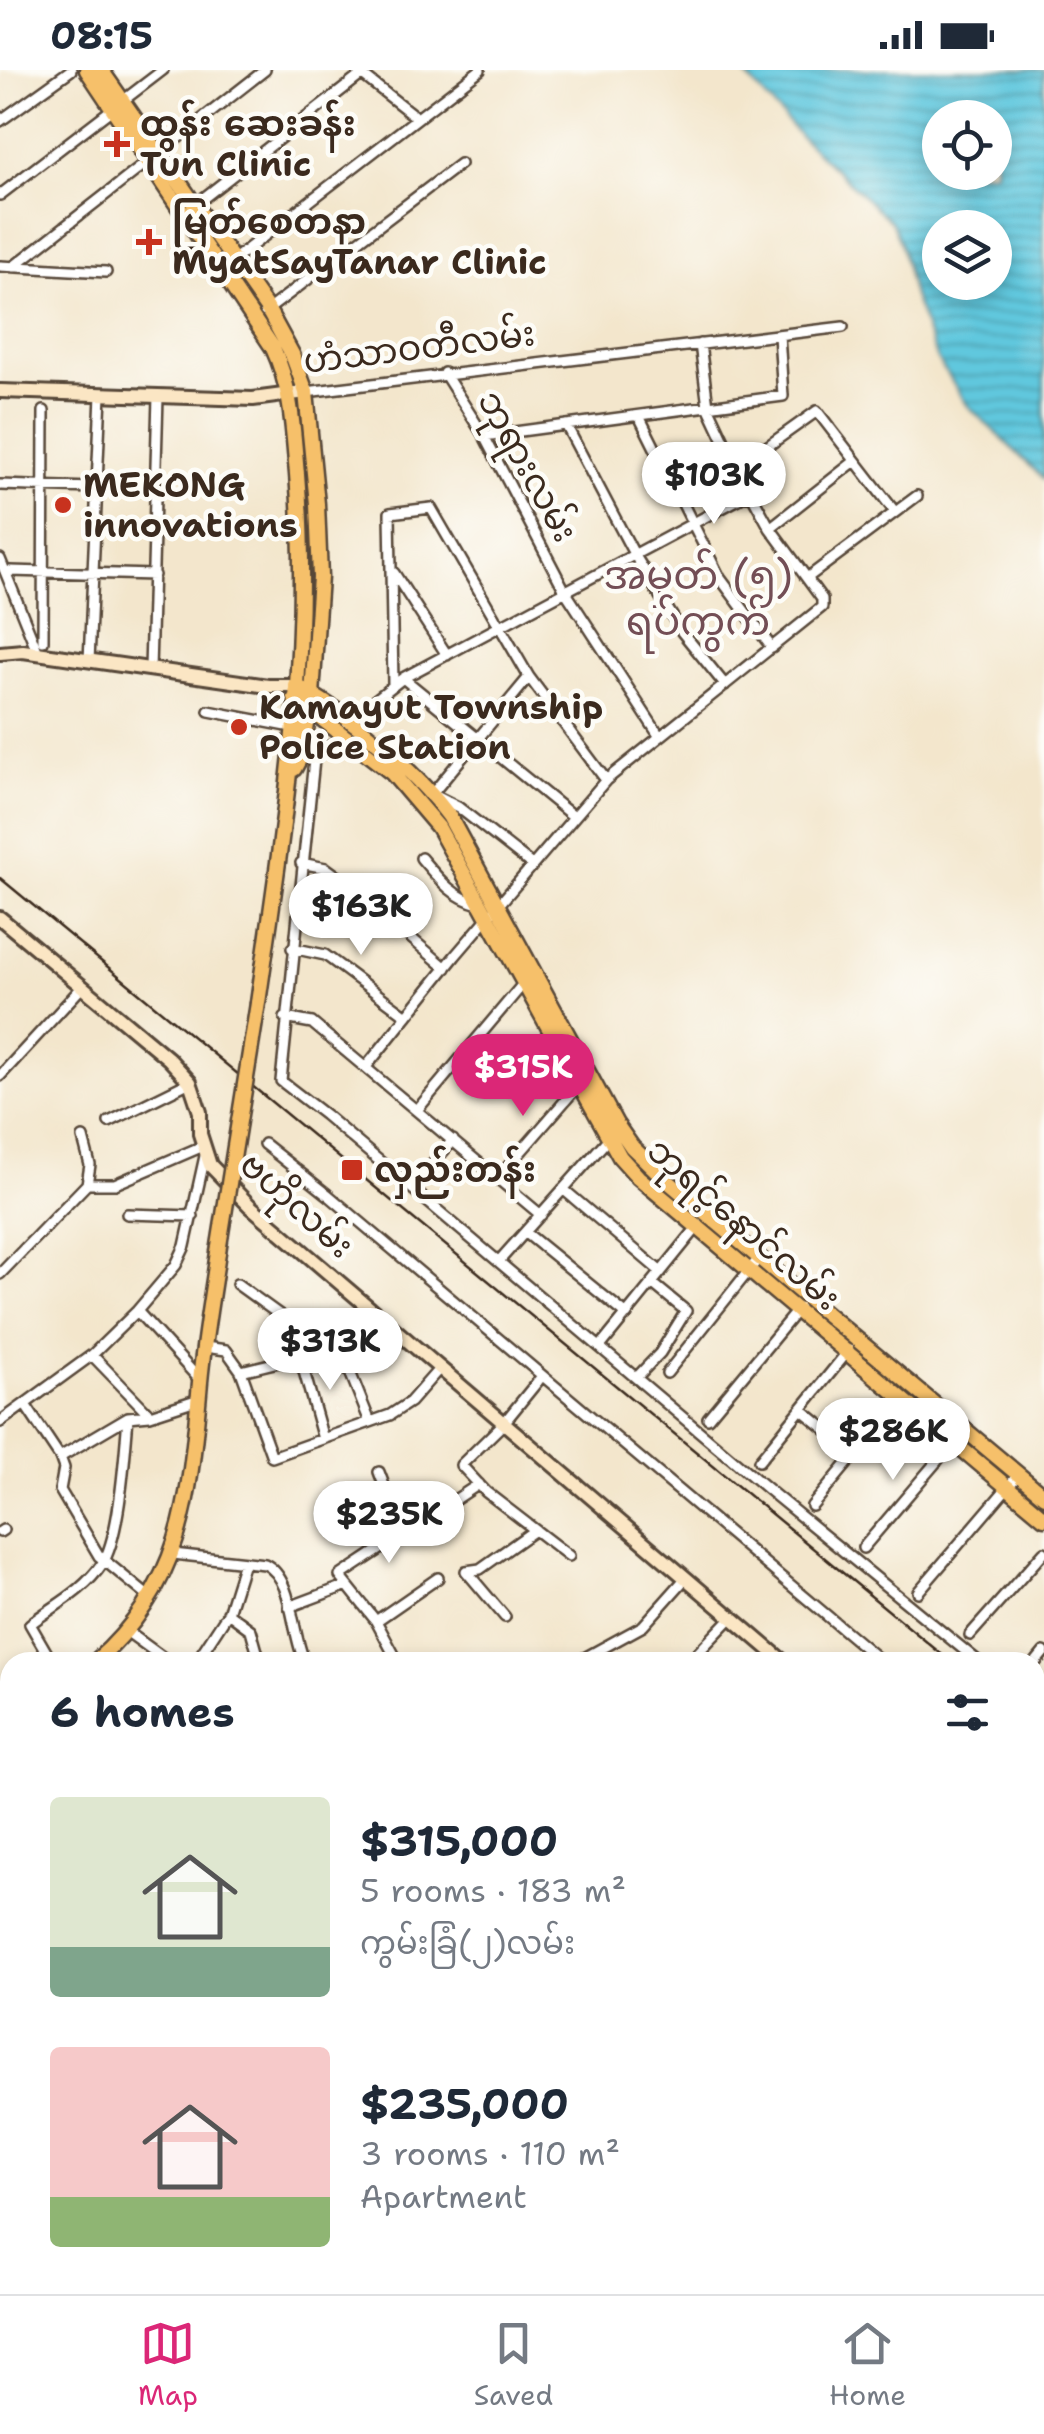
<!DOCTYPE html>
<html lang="en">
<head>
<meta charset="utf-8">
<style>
  :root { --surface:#fff; --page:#f6f6f7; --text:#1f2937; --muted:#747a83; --line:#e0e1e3; --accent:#db2777 }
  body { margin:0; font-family:"Shantell Sans","Noto Sans Myanmar",sans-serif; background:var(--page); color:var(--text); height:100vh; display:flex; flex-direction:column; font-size:38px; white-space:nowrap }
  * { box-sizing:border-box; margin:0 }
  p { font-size:32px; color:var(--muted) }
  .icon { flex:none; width:55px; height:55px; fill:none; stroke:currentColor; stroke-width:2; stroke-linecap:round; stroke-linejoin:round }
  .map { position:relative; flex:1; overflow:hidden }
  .details { position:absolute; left:0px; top:1582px; width:1045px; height:642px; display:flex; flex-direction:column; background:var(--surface); border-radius:30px 30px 0 0; box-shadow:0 5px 15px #0003 }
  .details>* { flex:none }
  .controls { position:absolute; left:922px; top:30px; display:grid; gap:20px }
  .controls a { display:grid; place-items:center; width:90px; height:90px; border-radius:50%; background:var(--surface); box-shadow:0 5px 15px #0003; font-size:50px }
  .price { position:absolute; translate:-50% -85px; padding:0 22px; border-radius:35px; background:#fff; color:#222; font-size:32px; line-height:65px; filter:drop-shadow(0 2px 5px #0008) }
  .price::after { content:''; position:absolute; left:50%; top:60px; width:30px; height:22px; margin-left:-15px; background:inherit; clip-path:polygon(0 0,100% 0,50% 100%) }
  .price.current { background:var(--accent); color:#fff }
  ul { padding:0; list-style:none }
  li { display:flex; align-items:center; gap:30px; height:250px; padding:0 50px }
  li span { display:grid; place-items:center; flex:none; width:280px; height:200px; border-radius:10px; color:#555 }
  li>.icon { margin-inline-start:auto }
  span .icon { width:120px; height:120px; fill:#fffc; stroke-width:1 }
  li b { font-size:42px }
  h2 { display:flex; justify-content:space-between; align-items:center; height:120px; padding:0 50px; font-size:42px }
  .status { display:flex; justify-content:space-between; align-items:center; height:70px; padding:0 50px; background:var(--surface); direction:ltr }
  .status svg { height:28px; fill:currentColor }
  .tabs { display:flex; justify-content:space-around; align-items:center; height:140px; border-top:2px solid var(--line); background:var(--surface); font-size:28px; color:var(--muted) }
  .tabs a { display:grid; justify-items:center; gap:5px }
  .tabs .current { color:var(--accent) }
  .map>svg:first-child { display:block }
  .water { fill:url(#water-rules); stroke:#4e797e; stroke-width:2.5; fill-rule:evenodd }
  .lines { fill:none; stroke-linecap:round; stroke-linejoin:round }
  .stream { stroke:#61c8de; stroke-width:2.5 }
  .street-casing { stroke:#574638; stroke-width:14 }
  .secondary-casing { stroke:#574638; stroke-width:18 }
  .primary-casing { stroke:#574638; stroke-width:19 }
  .street { stroke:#fff; stroke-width:9 }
  .secondary { stroke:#fbe6c4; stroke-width:12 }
  .primary { stroke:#f6c06b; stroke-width:14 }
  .rail { stroke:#3b2a1e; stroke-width:2.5 }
  .primary-bridge-casing { stroke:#574638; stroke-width:19; stroke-linecap:butt }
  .primary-bridge { stroke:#f6c06b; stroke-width:14 }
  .poi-dot { fill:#c8321e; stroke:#fdfcf7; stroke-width:4 }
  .labels { text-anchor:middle; stroke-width:9; stroke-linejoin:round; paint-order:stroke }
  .poi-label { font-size:35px; font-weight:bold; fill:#3b2a1e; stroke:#fdfcf7; text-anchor:start }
  .street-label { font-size:35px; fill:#3b2a1e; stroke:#fdfcf7 }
  .quarter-label { font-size:40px; fill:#734e55; stroke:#fdfcf7 }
</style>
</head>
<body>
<div class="status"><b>08:15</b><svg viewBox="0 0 49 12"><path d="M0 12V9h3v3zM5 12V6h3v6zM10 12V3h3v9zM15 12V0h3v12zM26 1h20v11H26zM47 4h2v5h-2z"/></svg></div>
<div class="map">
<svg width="1044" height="2224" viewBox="0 0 1044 2224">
  <defs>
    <pattern id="water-rules" width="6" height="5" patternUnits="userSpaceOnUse" patternTransform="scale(2.5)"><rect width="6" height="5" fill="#61c8de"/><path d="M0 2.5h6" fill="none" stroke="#51a3b3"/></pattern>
  </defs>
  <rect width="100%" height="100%" fill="#fdfcf7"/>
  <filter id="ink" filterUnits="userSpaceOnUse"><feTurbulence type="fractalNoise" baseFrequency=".01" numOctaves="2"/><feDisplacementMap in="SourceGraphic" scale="20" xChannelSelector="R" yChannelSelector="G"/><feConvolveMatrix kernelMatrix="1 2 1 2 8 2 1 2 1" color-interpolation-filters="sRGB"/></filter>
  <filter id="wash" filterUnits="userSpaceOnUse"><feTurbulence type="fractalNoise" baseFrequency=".0048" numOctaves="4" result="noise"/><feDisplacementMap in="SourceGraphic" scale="40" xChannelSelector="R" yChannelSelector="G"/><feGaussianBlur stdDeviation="2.25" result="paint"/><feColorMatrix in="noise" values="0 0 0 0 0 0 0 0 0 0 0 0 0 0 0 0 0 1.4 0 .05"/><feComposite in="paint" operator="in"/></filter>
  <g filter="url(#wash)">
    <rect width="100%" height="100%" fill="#f3e6cc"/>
    <path class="water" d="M741,0H1044V409L968,336L937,289L913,226L901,175L892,153L802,68ZM940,48H995V102H940ZM940,158H995V212H940Z"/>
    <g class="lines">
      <path class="stream" d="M1038,2224L1044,2214"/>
    </g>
  </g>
  <g filter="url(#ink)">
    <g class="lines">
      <g class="street-casing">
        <path id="street" d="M356,0L417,48
          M0,51L71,0
          M0,125L163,0
          M192,137L361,5
          M232,191L480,0
          M0,196L106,202
          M13,197L265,0
          M265,242L460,94
          M444,303L484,366L565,521L660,667
          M306,322L843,257
          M639,346L720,508L772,578
          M566,355L634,484L682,562L725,615
          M484,366L783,326L779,265
          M737,398L817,341L895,442
          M0,415L156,420
          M770,458L855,391
          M0,489L38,583
          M10,501L154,505
          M394,503L447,585
          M807,508L917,426
          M43,571L44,341
          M89,591L101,325
          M150,599L158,327
          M529,607L432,724L458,737L532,795
          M403,608L574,747
          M393,614L390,443L431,438L529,607L606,710
          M209,641L292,657
          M347,652L403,608L750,423
          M315,680L281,1011L325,1045L771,1422L979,1592
          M421,788C438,808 453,828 479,834
          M301,793L326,798L348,814L446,898
          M292,878L325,885L407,946
          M285,948L312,953L541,1145
          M366,997L455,886L606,710L822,537V529L770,458L737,398L708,336L700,274
          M0,1006L83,916
          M417,1040L523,914
          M109,1052L190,1012
          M83,1068L90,1095L87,1114
          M264,1074L327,1124L882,1592
          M498,1108L578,1016
          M87,1114H115L203,1076
          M412,1118L453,1070
          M563,1119L661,1202
          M127,1144L193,1146
          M525,1162L627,1245
          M499,1191L608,1069
          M0,1204L87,1114
          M237,1214L328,1280
          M137,1241L199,1309
          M205,1277L226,1280L241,1301L272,1387L390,1345L410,1332L439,1299
          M340,1277L370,1352
          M600,1277L699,1155
          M92,1285L150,1345
          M300,1287L323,1369
          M241,1301L340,1277L386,1254
          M667,1303L759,1188
          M542,1306L503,1354L461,1395L486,1422L569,1486
          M636,1308L660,1283L686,1241L652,1213
          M26,1336L60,1387L64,1398L60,1420L99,1486L149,1527
          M801,1339L855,1383
          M708,1348L799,1238
          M0,1352L92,1285L137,1241L176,1195L185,1176L205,1086
          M60,1387L128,1347L150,1345L199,1329
          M759,1391L849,1280
          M379,1402L387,1423L417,1455
          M812,1436L902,1328
          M0,1462L3,1460
          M863,1478L955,1370
          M173,1484L265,1494C294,1508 291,1564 305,1592
          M918,1522L1018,1405
          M289,1537L345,1516
          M228,1543L251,1560L260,1592
          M505,1547L466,1501L480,1499L535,1460
          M376,1551L438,1508
          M125,1560L169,1592
          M970,1565L1044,1482
          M52,1592L30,1554C55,1535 84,1521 102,1494C120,1468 125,1381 128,1347
          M196,1592L228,1543L244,1492
          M398,1592L376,1551L340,1506L479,1414
          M577,1592L643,1556L684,1510
          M689,1592L731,1548
          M1035,1593L1044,1582
          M1035,1637L1044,1644
          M1035,1720L1044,1727
          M0,1880L10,1866
          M1035,1887L1044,1895
          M1035,1970L1044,1976
          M0,1985L10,1994
          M0,2033L10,2051
          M1035,2034L1044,2020
          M1035,2068L1044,2074
          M0,2074L10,2068
          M1035,2167L1044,2153
          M343,2215L344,2224
          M438,2215L445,2224
          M732,2215L750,2224
          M963,2215L980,2224
          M12,2224L40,2215
          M222,2224L231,2215
          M591,2224L598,2215
          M766,2224L770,2215
          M1000,2224L1006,2215"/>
      </g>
      <g class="secondary-casing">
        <path id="secondary" d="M0,321L253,329L306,322
          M0,583L23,581L268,616H296
          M0,848L169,989L190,1012L200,1042V1064L210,1095L250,1136L784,1592
          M1035,1798L1044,1805"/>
      </g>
      <g class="primary-casing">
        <path id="primary" d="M87,0L273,278C292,319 293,360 297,404C312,581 283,758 258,933
          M101,0L268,240L292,284L306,322L317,434L320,507L312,625L302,684L294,699
          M296,616C346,641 415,701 449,746L616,1054L632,1077L664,1108L1044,1426
          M295,628L392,703L438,757L620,1087L638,1107L1044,1448
          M302,684L356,673
          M95,1592C185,1514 190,1422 200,1312C204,1268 212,1225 218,1182
          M0,1656L10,1650
          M0,1947L10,1956
          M0,1965L10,1975
          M260,2215L270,2224
          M281,2215L290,2224"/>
      </g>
      <use href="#street" class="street"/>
      <use href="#secondary" class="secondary"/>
      <use href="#primary" class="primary"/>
      <path class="rail" d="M0,808L951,1592
        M1035,1667L1044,1674"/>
      <g class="primary-bridge-casing">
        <path id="primary-bridge" d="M218,1182L258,933"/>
      </g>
      <use href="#primary-bridge" class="primary-bridge"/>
    </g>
  </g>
  <g class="poi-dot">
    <path d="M112 59h10v10h10v10h-10v10h-10v-10h-10v-10h10z"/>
    <path d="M144 157h10v10h10v10h-10v10h-10v-10h-10v-10h10z"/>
    <circle cx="63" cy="435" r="10"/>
    <circle cx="239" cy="657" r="10"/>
    <rect x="340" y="1088" width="24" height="24" rx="5"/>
  </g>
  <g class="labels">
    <g class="poi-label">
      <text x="140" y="66">ထွန်း ဆေးခန်း<tspan x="140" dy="40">Tun Clinic</tspan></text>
      <text x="172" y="164">မြတ်စေတနာ<tspan x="172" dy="40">MyatSayTanar Clinic</tspan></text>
      <text x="83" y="427">MEKONG<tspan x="83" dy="40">innovations</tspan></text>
      <text x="259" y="649">Kamayut Township<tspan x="259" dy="40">Police Station</tspan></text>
      <text x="374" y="1112">လှည်းတန်း</text>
    </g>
    <g class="street-label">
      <text transform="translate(419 277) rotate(-7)" y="12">ဟံသာဝတီလမ်း</text>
      <text transform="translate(528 396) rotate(61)" y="12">ဘုရားလမ်း</text>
      <text transform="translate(297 1135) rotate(42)" y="12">ဗဟိုလမ်း</text>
      <text transform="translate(744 1154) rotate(41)" y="12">ဘုရင့်နောင်လမ်း</text>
    </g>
    <g class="quarter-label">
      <text x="698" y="519">အမှတ် (၅)<tspan x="698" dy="46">ရပ်ကွက်</tspan></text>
    </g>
  </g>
</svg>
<div class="controls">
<a><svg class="icon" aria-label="locate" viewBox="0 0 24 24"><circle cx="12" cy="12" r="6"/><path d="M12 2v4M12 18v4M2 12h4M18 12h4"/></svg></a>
<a><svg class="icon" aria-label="layers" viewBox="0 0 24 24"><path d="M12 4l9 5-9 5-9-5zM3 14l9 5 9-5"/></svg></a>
</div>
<b class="price" style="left:714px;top:457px">$103K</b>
<b class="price" style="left:361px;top:888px">$163K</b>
<b class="price current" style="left:523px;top:1049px">$315K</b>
<b class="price" style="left:330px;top:1323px">$313K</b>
<b class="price" style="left:893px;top:1413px">$286K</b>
<b class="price" style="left:389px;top:1496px">$235K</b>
<section class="details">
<h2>6 homes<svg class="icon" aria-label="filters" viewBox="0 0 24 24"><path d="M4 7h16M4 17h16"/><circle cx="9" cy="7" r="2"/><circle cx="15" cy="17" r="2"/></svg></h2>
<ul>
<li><span style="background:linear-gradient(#dfe7d0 75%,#7fa58c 0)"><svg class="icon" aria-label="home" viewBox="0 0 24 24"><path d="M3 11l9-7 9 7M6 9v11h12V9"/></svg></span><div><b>$315,000</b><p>5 rooms · 183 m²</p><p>ကွမ်းခြံ(၂)လမ်း</p></div></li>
<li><span style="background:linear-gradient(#f6c9c9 75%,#8fb573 0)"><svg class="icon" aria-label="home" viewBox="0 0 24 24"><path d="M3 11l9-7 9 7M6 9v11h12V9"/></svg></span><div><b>$235,000</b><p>3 rooms · 110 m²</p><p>Apartment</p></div></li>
</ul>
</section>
</div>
<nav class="tabs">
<a class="current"><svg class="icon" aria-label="map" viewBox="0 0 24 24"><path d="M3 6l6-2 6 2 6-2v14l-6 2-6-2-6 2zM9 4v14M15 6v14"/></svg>Map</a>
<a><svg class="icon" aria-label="saved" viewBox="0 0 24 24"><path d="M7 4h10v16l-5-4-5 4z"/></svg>Saved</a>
<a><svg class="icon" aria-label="home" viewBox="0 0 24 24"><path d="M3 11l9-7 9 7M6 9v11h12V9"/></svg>Home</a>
</nav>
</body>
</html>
